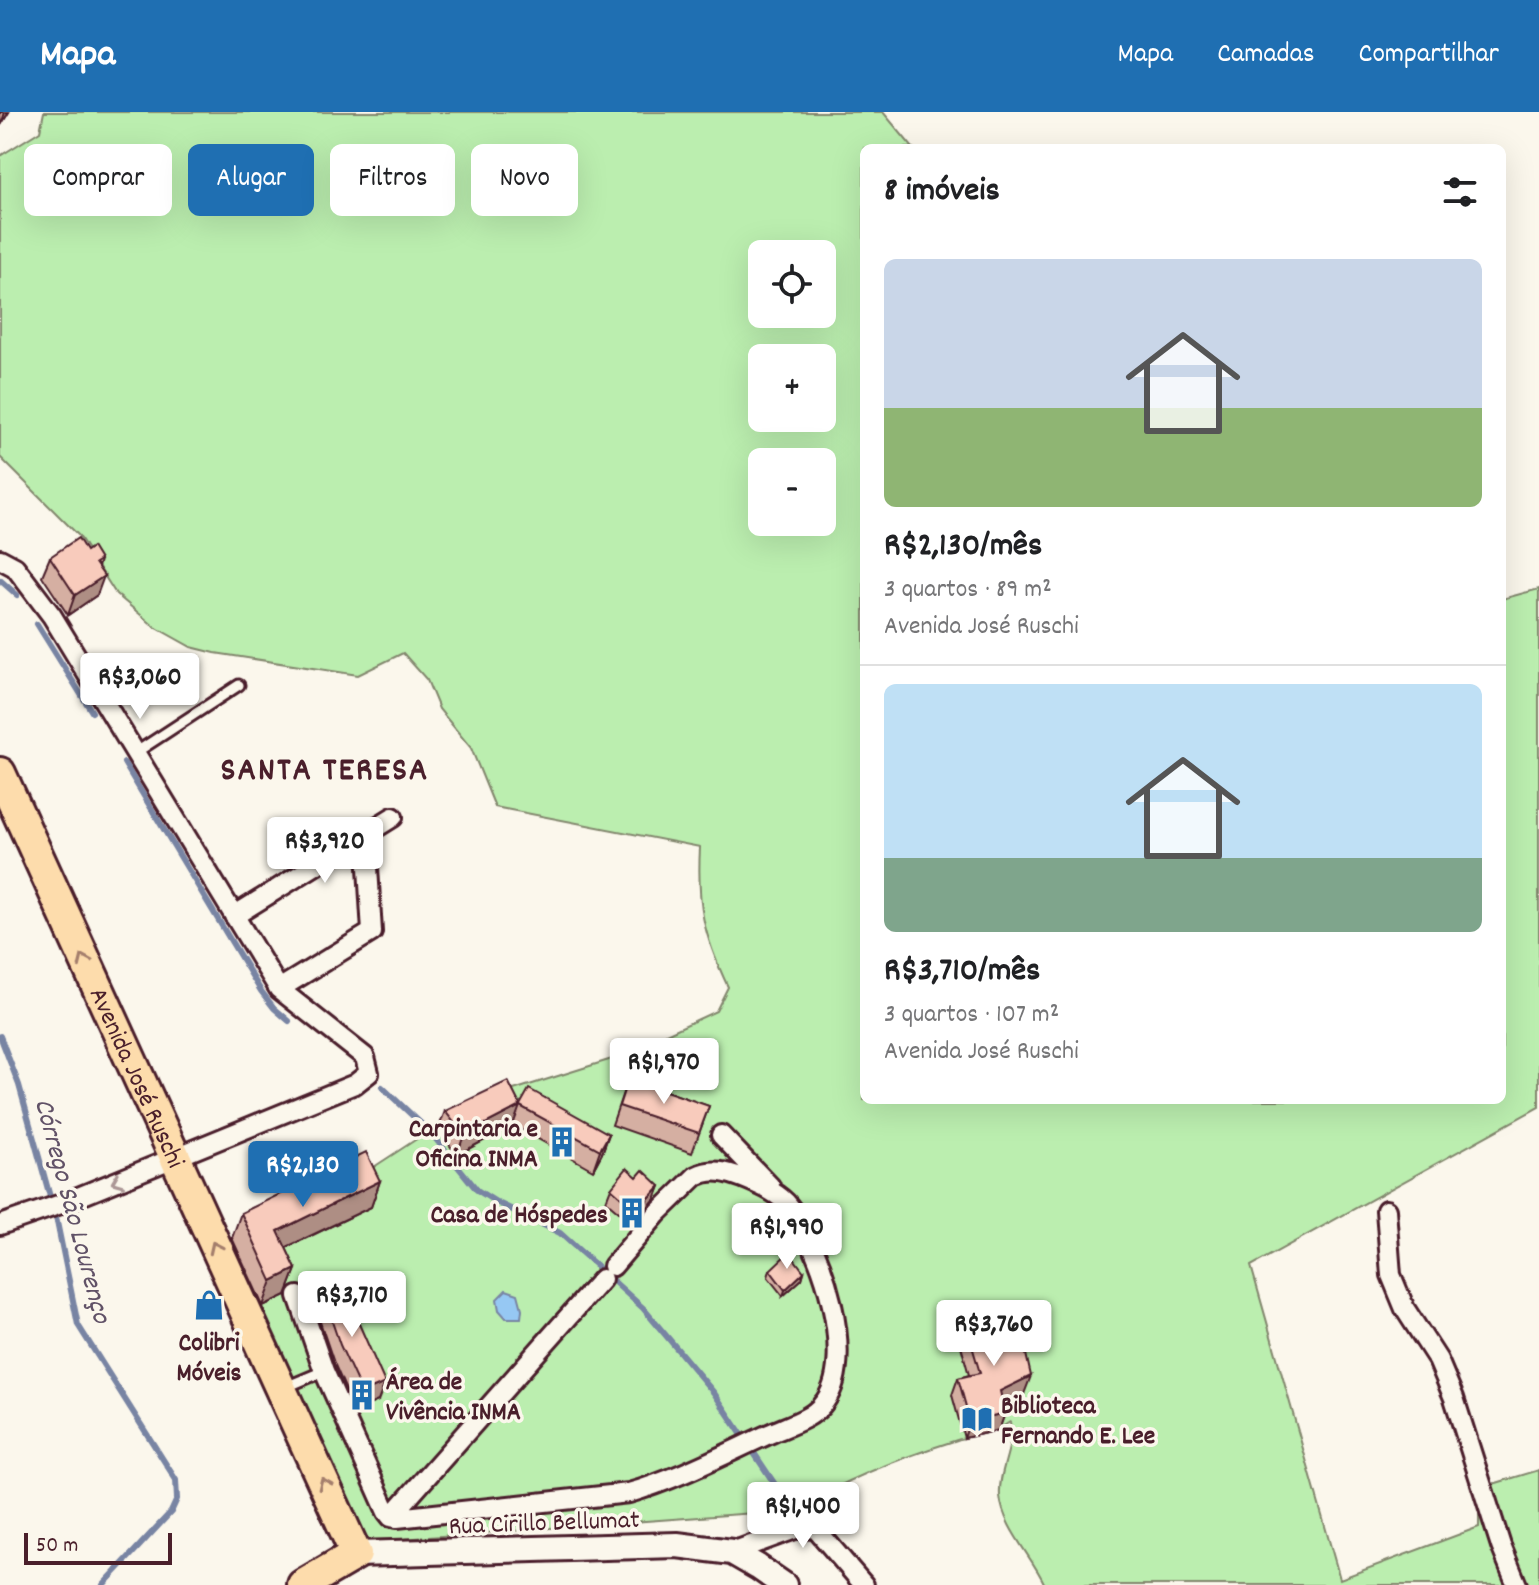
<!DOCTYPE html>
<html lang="pt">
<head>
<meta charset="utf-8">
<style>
  :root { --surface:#fff; --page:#f6f6f6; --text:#202124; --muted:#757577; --line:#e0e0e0; --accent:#1f6fb2 }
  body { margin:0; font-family:Dekko,sans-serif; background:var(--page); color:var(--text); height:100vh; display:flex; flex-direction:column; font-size:30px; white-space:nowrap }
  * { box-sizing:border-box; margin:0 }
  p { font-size:26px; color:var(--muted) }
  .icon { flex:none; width:44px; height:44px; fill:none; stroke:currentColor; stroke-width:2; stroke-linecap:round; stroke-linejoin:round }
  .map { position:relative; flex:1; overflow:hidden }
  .sheet { position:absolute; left:860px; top:32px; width:646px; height:960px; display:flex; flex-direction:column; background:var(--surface); border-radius:12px; box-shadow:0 8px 32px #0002 }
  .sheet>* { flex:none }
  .hud { position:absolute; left:24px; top:32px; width:716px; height:72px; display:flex; gap:16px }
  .buttons { position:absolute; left:748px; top:128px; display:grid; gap:16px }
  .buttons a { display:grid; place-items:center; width:88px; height:88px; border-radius:12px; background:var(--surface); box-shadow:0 8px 32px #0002; font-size:40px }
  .scale { position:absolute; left:24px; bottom:20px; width:148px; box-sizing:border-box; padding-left:8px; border:4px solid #4a1f2b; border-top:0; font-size:22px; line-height:28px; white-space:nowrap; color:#4a1f2b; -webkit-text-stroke:6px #fbf7ec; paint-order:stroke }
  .price { position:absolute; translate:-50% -68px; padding:0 18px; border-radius:8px; background:#fff; color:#222; font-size:26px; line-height:52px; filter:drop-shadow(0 2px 4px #0008) }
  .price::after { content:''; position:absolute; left:50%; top:48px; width:24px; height:18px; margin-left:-12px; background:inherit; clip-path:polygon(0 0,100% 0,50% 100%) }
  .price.current { background:var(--accent); color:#fff }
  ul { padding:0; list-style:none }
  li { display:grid; align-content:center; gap:16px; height:424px; padding:0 24px }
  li+li { border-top:2px solid var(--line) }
  li span { display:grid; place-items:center; height:248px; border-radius:12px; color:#555 }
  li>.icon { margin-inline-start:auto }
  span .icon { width:144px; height:144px; fill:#fffc; stroke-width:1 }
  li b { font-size:34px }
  h2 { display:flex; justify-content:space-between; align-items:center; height:96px; padding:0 24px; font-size:34px }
  .pill { padding:0 28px; border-radius:12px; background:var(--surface); box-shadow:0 8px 32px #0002; font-size:28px; line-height:72px }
  .pill.current { background:var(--accent); color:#fff }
  header { display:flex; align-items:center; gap:48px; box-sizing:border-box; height:112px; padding:0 40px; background:var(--accent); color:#fff }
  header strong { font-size:38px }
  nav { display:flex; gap:44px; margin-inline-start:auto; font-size:28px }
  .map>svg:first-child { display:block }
  .green { fill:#bbeeaf; stroke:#82866d; stroke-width:2; fill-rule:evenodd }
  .water { fill:#96c8f3; stroke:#7884a3; stroke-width:2 }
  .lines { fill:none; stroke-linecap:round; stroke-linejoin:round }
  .stream { stroke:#7884a3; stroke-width:6 }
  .service-casing { stroke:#4a1f2b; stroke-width:15 }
  .minor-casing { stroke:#4a1f2b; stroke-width:24 }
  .tertiary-casing { stroke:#4a1f2b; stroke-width:30 }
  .primary-casing { stroke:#4a1f2b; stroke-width:36 }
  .service { stroke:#fbf7ec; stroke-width:9 }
  .minor { stroke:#fbf7ec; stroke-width:18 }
  .tertiary { stroke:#fbf7ec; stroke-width:24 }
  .primary { stroke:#fddcac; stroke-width:30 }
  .wall { fill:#d5afa2; stroke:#4a1f2b; stroke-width:2 }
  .shaded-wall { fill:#ae8e84; stroke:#4a1f2b; stroke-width:2 }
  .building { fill:#f8cbbc; stroke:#4a1f2b; stroke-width:2 }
  .oneway { stroke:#a47e6c }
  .oneway2 { stroke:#ab9695 }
  .labels { text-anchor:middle; stroke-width:7; stroke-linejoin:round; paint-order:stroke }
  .street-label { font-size:26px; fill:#4a1f2b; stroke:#fbf7ec }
  .poi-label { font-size:26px; font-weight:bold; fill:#4a1f2b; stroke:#fbf7ec; text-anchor:end }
  .water-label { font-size:28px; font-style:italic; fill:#615267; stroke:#fbf7ec }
  .district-label { font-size:34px; font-weight:bold; letter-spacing:2px; fill:#4a1f2b; stroke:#fbf7ec }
</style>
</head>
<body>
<header>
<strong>Mapa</strong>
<nav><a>Mapa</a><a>Camadas</a><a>Compartilhar</a></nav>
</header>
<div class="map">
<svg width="1539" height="1473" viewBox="0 0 1539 1473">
  <rect width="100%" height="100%" fill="#fbf7ec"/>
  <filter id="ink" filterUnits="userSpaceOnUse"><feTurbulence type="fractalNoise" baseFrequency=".0125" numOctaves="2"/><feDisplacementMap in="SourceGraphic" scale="16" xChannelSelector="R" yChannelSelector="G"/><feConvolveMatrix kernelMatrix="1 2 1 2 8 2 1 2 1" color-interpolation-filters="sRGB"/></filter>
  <g filter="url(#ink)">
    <path class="green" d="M44,0H883L913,36H864V988H1502V487L1539,477V995L1251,1154L1340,1467L1479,1415V1387L1493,1372L1539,1358V1473H1045C1032,1444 1003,1416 1000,1384C998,1358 1015,1335 1010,1310C994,1322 975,1322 957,1328C906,1344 846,1367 801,1395L797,1389L768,1400L361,1430L224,1130L357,1066L435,1015L504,981L612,947L716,899L728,875C703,822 697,794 700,735L495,695L471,636L439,597L427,568L403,541L358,563L215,541L191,535L155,515L116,482L79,424L0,345V44L40,19ZM762,142H822V202H762ZM762,246H822V306H762ZM762,350H822V410H762Z"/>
    <path class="water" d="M506,1178L518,1182L522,1197L521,1206H506L499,1198L497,1187Z"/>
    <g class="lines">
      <path class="stream" d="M0,468L17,483
        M37,512L92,600
        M124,651L261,879L274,896L289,909
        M0,924L19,973L57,1110L78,1213L176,1368L177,1387L171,1400L103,1473
        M382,975L431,1021L477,1078L496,1090L560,1121L643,1196L714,1281L792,1398"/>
      <g class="service-casing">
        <path id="service" d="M135,641L239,573
          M286,1275L324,1259"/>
      </g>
      <g class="minor-casing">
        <path id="minor" d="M0,447L15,455L52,504L279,877L365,945L369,961L355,972L61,1092L0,1113
          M234,804L393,705
          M279,877L372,820L366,723
          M721,1023L770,1074
          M1386,1098L1391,1163L1405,1197L1438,1248L1454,1286L1501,1434L1517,1473
          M298,1184L324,1259L387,1400L391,1405L397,1406L629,1381C677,1367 723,1343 769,1322C786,1314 810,1308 822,1293C860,1250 821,1133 789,1094C778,1080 759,1073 743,1066C727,1060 712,1056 696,1064L657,1102L613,1154
          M391,1405L602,1167
          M732,1440L795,1417L815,1416L864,1473"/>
      </g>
      <g class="tertiary-casing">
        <path id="tertiary" d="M356,1442L677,1433L732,1440L758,1455L784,1473"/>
      </g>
      <g class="primary-casing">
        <g id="primary">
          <path id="s1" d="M0,661L356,1442L303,1473"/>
        </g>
      </g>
      <use href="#service" class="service"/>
      <use href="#minor" class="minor"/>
      <use href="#tertiary" class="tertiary"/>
      <use href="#primary" class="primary"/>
    </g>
    <path class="wall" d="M0,0H9L1,13H0Z
      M86,439L100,448L98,455L97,483L68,503L42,464L50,445Z
      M628,966L709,994L692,1041L612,1013Z
      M520,993L609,1022L602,1041L593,1058L513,1013L457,1043L438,1018L445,999Z
      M637,1065L660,1074L655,1087L633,1112L606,1089L611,1076Z
      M380,1069L371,1095L286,1136L296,1157L286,1183L263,1194L232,1126L241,1101Z
      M770,1158L804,1160L802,1167L783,1184L768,1165Z
      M322,1180L378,1289L355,1299L334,1251L316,1198Z
      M967,1217L1024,1282L1003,1292L1005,1301L999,1318L964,1326L952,1283L958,1266L969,1263L961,1234Z"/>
    <path class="shaded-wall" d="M5,0H9L1,13Z
      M104,464L97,483L68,503L75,483Z
      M520,994L513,1013L457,1043L464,1023Z
      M609,1022L602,1041L593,1058L600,1038Z
      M380,1069L371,1095L268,1144L278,1119Z
      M660,1074L655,1087L633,1112L637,1099Z
      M296,1157L286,1183L263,1194L272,1169Z
      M804,1160L802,1167L783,1184L785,1178Z
      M1031,1264L1024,1282L993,1296L1000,1279Z
      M385,1271L378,1289L355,1299L362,1281Z
      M1005,1301L999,1318L964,1326L970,1309Z"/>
    <path class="building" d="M78,426L86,439L92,435L100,448L95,451L104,464L75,483L50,445Z
      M628,966L709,994L699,1021L619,994Z
      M508,969L520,993L529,977L609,1022L600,1038L520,994L464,1023L445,999Z
      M366,1040L380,1069L278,1119L296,1157L272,1169L241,1101Z
      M627,1056L637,1065L643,1058L660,1074L637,1099L611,1076Z
      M789,1140L804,1160L785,1178L770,1158Z
      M341,1171L385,1271L362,1281L340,1233L322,1180Z
      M1004,1208L1007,1220L1019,1211L1031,1264L1000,1279L1005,1301L970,1309L958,1266L980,1261L967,1217Z"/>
    <defs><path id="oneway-chevron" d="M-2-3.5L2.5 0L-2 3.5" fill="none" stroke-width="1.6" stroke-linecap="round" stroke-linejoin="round" transform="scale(2)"/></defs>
    <g class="oneway">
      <use href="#oneway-chevron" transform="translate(84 848) rotate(-114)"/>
      <use href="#oneway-chevron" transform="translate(215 1135) rotate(-115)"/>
      <use href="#oneway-chevron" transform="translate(324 1371) rotate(-114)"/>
    </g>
    <use class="oneway2" href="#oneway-chevron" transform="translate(117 1069) rotate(158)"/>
  </g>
  <defs>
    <g id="building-bare" transform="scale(2.4)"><path d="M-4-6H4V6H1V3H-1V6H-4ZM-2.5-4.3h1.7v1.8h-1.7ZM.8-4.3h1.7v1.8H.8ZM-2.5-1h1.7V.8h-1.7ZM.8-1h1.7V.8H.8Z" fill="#1f6fb2" stroke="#fbf7ec" stroke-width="2.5" paint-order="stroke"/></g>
    <g id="shop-bare" transform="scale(2.4)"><path d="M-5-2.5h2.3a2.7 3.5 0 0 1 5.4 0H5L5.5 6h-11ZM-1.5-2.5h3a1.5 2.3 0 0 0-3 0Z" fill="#1f6fb2" stroke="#fbf7ec" stroke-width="2.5" paint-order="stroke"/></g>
    <g id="library-bare" transform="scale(2.4)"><path d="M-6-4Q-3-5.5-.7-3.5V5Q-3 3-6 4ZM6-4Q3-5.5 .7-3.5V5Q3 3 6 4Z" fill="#1f6fb2" stroke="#fbf7ec" stroke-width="2.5" paint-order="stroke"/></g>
  </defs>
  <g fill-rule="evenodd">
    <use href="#building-bare" x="562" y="1030"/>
    <use href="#building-bare" x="632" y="1101"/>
    <use href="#shop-bare" x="209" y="1193"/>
    <use href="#building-bare" x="362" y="1283"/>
    <use href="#library-bare" x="977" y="1307"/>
  </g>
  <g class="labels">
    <g class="street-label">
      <text dy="9" stroke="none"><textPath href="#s1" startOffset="334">Avenida José Ruschi</textPath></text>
      <text transform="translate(544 1409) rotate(-2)" y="9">Rua Cirillo Bellumat</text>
    </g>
    <g class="poi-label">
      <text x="538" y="1024">Carpintaria e<tspan x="538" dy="30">Oficina INMA</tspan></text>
      <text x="608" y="1110">Casa de Hóspedes</text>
      <text x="209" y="1238" text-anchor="middle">Colibri<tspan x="209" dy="30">Móveis</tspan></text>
      <text x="386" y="1277" text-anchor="start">Área de<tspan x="386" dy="30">Vivência INMA</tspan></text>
      <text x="1001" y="1301" text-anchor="start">Biblioteca<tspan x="1001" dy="30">Fernando E. Lee</tspan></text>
    </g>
    <g class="water-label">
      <text transform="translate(75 1098) rotate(75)" y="10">Córrego São Lourenço</text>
    </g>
    <g class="district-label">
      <text x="325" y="667">SANTA TERESA</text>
    </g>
  </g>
</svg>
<div class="buttons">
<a><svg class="icon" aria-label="locate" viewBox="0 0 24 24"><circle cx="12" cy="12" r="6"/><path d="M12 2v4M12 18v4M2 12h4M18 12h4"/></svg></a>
<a>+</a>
<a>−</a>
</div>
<div class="scale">50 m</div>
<b class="price" style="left:140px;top:609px">R$3,060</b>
<b class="price" style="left:325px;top:773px">R$3,920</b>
<b class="price" style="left:664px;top:994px">R$1,970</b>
<b class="price current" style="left:303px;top:1097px">R$2,130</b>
<b class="price" style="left:787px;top:1159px">R$1,990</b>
<b class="price" style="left:352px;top:1227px">R$3,710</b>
<b class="price" style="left:994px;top:1256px">R$3,760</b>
<b class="price" style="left:803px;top:1438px">R$1,400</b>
<div class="hud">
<a class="pill">Comprar</a>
<a class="pill current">Alugar</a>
<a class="pill">Filtros</a>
<a class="pill">Novo</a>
</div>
<section class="sheet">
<h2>8 imóveis<svg class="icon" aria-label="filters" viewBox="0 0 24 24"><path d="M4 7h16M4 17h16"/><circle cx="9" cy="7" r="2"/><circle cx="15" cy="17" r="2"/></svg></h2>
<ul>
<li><span style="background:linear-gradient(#c9d6e8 60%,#8fb573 0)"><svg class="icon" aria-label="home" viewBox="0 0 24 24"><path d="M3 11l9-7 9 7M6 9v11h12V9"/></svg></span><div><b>R$2,130/mês</b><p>3 quartos · 89 m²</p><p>Avenida José Ruschi</p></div></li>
<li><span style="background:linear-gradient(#bfe0f5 70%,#7fa58c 0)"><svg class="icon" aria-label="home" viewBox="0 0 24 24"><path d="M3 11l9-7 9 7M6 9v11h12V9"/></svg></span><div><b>R$3,710/mês</b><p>3 quartos · 107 m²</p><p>Avenida José Ruschi</p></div></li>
</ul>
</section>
</div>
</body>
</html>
